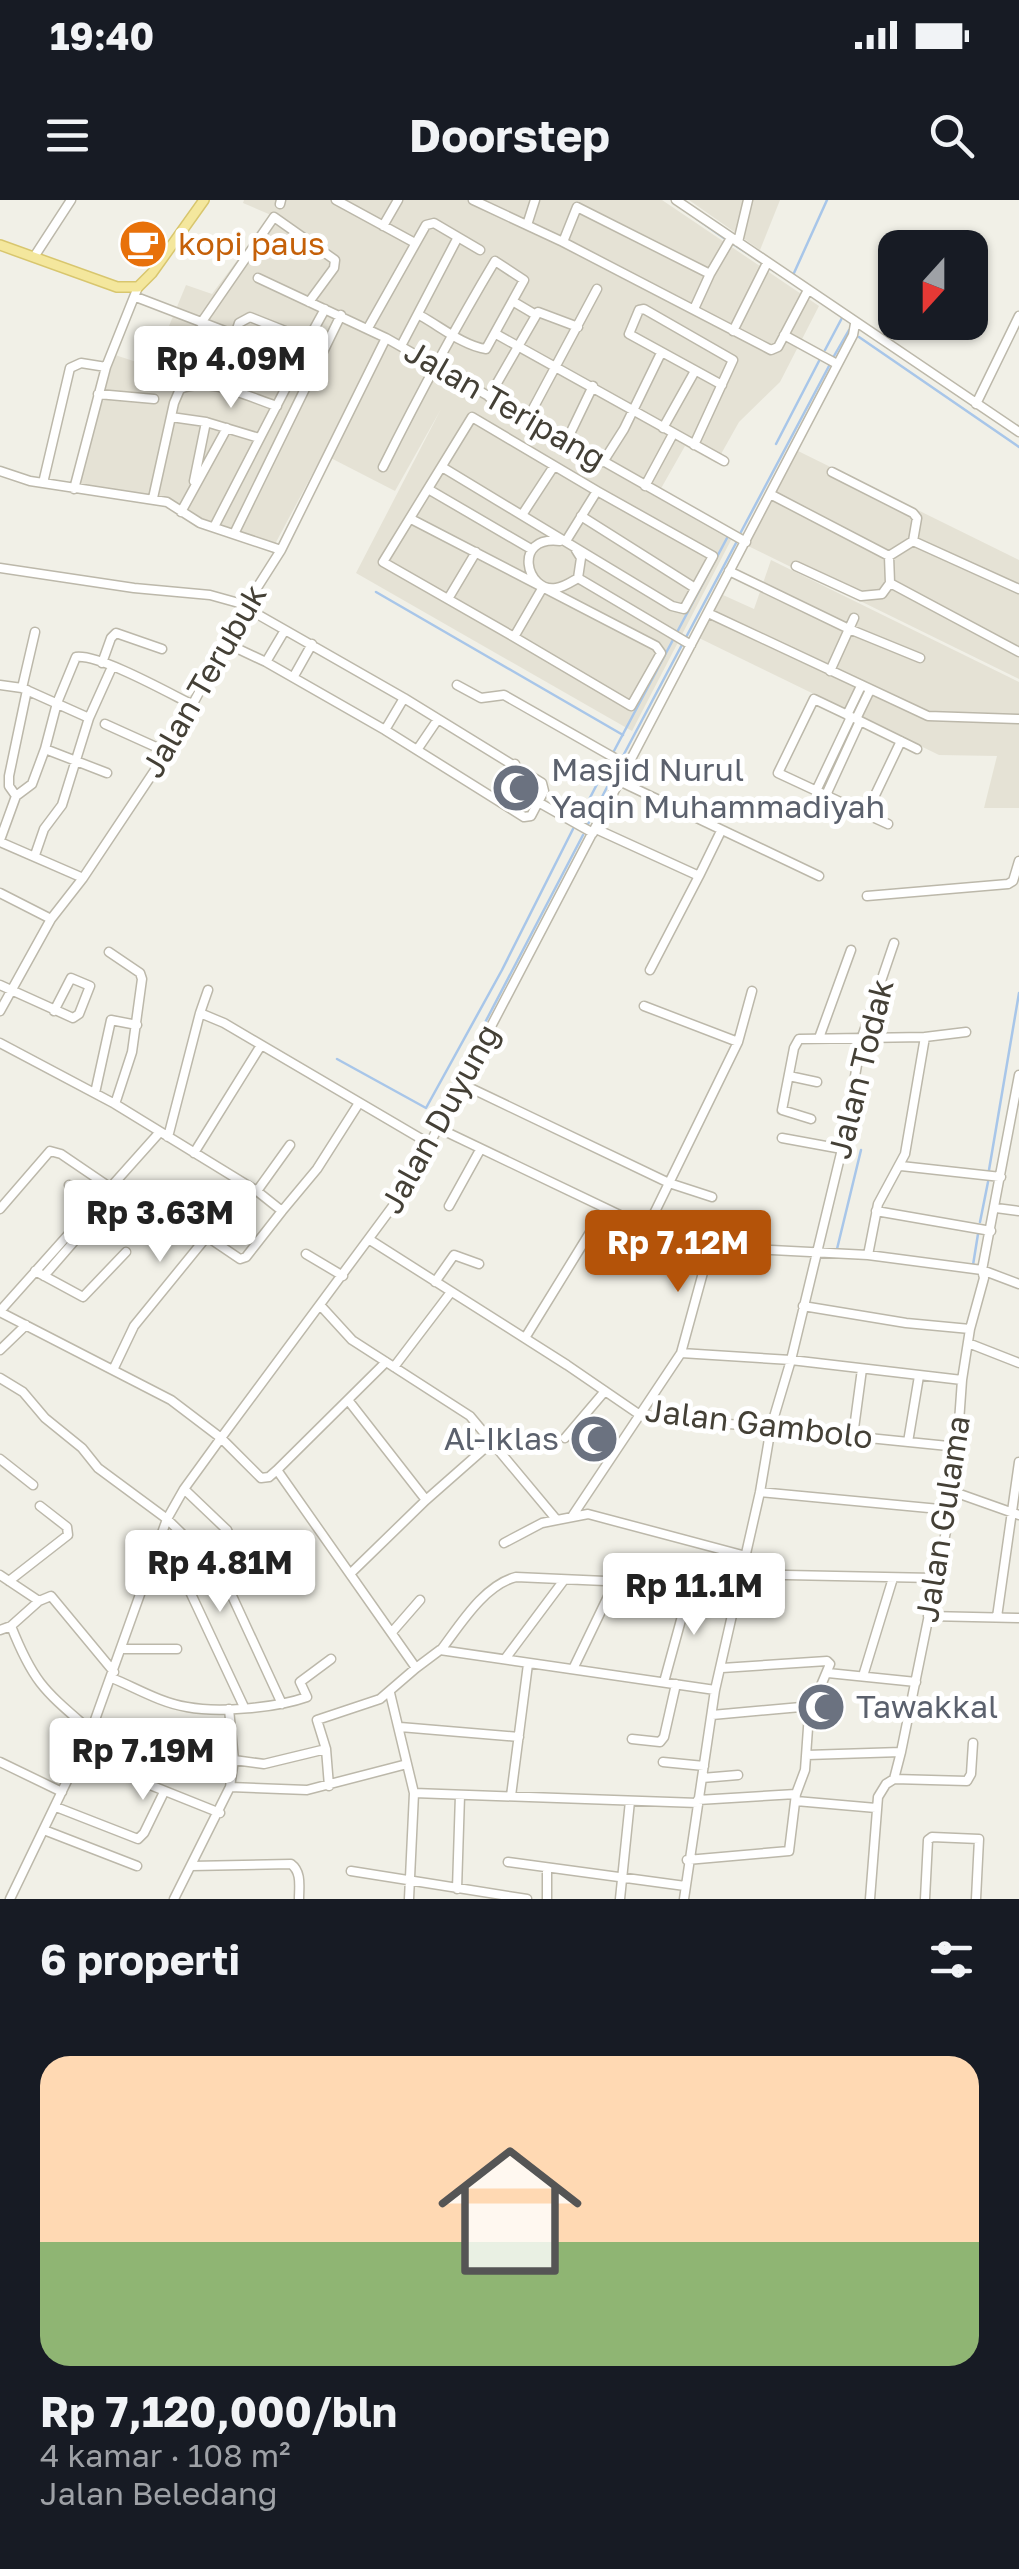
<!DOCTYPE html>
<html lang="id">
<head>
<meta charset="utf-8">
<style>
  :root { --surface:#171b24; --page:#242831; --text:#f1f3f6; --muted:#9ea1a6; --line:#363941; --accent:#b45309 }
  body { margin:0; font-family:"Golos Text",sans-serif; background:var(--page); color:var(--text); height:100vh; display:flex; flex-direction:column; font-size:38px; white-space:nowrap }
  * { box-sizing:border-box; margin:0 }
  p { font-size:32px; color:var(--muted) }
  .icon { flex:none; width:55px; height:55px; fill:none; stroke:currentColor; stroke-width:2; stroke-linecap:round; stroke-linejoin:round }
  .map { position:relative; height:1699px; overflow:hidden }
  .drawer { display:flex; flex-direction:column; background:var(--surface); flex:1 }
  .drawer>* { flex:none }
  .needle { width:65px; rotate:201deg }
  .buttons { position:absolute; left:878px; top:30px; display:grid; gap:20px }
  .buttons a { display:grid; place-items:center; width:110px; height:110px; border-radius:20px; background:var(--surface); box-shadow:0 2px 8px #0004; font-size:50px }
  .price { position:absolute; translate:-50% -85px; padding:0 22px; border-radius:10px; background:#fff; color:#222; font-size:32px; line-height:65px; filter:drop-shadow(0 2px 5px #0008) }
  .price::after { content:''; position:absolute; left:50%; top:60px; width:30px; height:22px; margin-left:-15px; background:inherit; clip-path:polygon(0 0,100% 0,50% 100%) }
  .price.current { background:var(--accent); color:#fff }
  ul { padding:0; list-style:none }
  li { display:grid; align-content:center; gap:20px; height:530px; padding:0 40px }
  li+li { border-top:2px solid var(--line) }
  li span { display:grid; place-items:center; height:310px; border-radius:30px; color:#555 }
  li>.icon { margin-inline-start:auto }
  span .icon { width:180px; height:180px; fill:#fffc; stroke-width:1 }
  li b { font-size:42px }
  h2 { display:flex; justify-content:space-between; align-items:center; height:120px; padding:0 40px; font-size:42px }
  .status { display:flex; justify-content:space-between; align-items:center; height:70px; padding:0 50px; background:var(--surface); direction:ltr }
  .status svg { height:28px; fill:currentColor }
  header { display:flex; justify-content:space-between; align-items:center; height:130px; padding:0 40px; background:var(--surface); font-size:45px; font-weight:700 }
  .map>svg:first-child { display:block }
  .residential { fill:#e5e2d5 }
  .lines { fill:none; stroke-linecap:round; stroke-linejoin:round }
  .stream { stroke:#a8c6e9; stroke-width:2.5 }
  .minor-casing { stroke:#bcb8aa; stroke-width:11 }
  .major-casing { stroke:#d8c66e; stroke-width:12 }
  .minor { stroke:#fff; stroke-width:8 }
  .major { stroke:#f4e79d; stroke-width:9 }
  .labels { text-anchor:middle; stroke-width:10; stroke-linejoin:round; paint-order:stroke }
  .food-label { font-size:32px; fill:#c56008; stroke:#fff; text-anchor:start }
  .street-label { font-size:32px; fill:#444036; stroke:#fff }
  .worship-label { font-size:32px; fill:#5b616d; stroke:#fff; text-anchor:start }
</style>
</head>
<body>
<div class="status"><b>19:40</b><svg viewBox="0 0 49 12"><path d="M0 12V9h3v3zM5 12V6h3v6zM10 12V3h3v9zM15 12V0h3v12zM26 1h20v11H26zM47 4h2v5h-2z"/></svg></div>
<header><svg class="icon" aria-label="menu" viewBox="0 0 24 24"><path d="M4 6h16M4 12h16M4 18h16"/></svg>Doorstep<svg class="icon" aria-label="search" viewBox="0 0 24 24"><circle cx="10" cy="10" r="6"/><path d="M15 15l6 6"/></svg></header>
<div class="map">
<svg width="1019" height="1699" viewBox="0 0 1019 1699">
  <rect width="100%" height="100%" fill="#f1f0e7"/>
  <path class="residential" d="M244,0H662L819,106L780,182L739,222L716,263L685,246L659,292L457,178L454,182L731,340L632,531L356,373L441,209L395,291L323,254L274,346L187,315L177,303L77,285L115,155L152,167L186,85L212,94L271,15L243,3Z
    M689,0H780L760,50Z
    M794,249L1019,360V479L746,345Z
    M771,360L1019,482V608H984L997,556L939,555L699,438L723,395L754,409Z"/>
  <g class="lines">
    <path class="stream" d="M697,19L724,38
      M733,44L761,62
      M771,69L780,75
      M794,73L827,0
      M859,137L1019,247
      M825,150L843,116
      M834,156L849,130
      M776,244L819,161
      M741,332L829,166
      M376,392L623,535
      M614,551L727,338
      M623,556L736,343
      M579,619L609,561
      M588,624L618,566
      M337,859L426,908L502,770L573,629
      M431,926L583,635
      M989,970L1019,793
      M980,1022L988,982
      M837,1049L861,950
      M973,1065L978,1034"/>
    <g class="minor-casing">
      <path id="minor" d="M336,0L415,43
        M473,0L563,42L771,150L778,147L808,90
        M676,0L1019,232
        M280,4L281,0
        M527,25L535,0
        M383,26L398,0
        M563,42L577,7L710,74L694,109
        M738,42L748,0
        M34,57L71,0
        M710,74L731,38
        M258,78L386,138L746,342
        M136,97L235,135
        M514,102L536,115
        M201,123L274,17L335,60L334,68L309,102
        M368,128L426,25L434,23L480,50
        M733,131L767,63
        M496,134L724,261
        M784,135L837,164
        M401,146L458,37
        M293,174L308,140
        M216,186L230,150
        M98,194L154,199
        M489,197L538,112L578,127
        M976,204L1019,116
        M171,217L206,222L259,238
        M528,218L597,89
        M663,228L695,171
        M567,240L593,186
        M694,245L733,160L644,109L639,110L629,134L722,185
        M603,262L624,229L661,153
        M383,267C418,197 455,128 495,61L524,80L486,149C464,146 441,127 421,116
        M442,267L672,406L684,409L713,356L597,291L566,341
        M0,271L30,281L167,302L200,323L281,350
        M832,272L913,313L917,318L913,341
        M194,281L206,222
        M43,283L70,168L81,163L106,167
        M645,286L673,234
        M74,289L106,167L138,87
        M428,289L531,349
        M770,294L889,356L890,383L1019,452
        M153,298L174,203L180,189C210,176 248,197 277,206
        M181,312L227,228
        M522,315L554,266
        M581,316L695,388
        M411,319L656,446L661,453L631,506L514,437L543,387
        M214,327L293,174L230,150L239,123L250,117L308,140L325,109
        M234,334L341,115
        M560,341C512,335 526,393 556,388C564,387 571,382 578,378L691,445
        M576,350L581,358L578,378
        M889,356L913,341L1019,389
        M796,366L861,396L882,394L890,383
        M0,368L134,388L210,395L246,405
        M729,371L849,429L920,458
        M448,399L476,352
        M708,413L928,516L1019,519
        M514,437L383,362L472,217L597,291
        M234,447L266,462L285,430L250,410
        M266,462L385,530L524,617L531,616L544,591L542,583L404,498L285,430
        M102,463L111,438L116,433L162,449
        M830,471L854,418
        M294,476L312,444
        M0,485L22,488L89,518
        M457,485L481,498L504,495L627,565
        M22,488L35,432
        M847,515L861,486
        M856,519L917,549
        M105,524L167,552
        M385,530L404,498
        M417,550L438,519
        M107,573L45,549L57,503L76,457C99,454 167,492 191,504
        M619,581L819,676
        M816,591L851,517
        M826,595L860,521
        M16,596L9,586V576L27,490
        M495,598L515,564
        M538,602L593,633
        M866,614L778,573L814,499L856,519L870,490
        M888,624L866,614L901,541
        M596,629L699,676L721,631
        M0,640L16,596L32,584L45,549
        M0,642L83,678
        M35,655L44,629L62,605L89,518L112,467
        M0,693L51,719
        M867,696L1008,684L1013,681L1019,661
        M109,752L140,773L142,779L132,852L115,904
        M650,770L699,676
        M0,785L73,818L79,814L90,786L71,778L54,811
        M208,790L200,813L224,823L430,944
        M644,806L738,842
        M0,811L51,719L83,678L167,552L246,405L281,350L386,138
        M819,838L851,750
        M0,843L115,904L257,991L282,1011L246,1057L240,1059L206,1036
        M789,876L817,882
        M462,884L669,983L712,997
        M95,893L111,820L137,825
        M811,919L782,910L794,848L799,839L925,837
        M438,928L647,1028L696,1046L868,1055L982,1070L1019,1084
        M168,937L200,813
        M782,938L842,949
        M194,953L260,847
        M901,966L1001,977
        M69,985L97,1002
        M257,991L290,945
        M94,1005L138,1029
        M449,1006L480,950
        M996,1008L1019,1011
        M0,1009L50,951L61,954L111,988
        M282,1011L317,969L359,903
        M876,1011L991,1031
        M647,1028L738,842L752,791
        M370,1040L567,1165L640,1215L958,1247
        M306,1054L343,1076
        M868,1055L878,1004L905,954L925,837L966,832
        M35,1071L83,1097L126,1052
        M44,1076L84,1030
        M435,1082L454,1055L479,1064
        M320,1105L352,1140L470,1216L556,1319
        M803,1106L906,1123L970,1129
        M0,1111L159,933
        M0,1112L171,1200L221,1238L261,1278L269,1277L277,1270L416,1468L440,1450L715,1490
        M525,1138L605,1008
        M968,1143L1019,1163
        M0,1150L26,1125
        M681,1153L791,1160L962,1180
        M394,1167L451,1092
        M113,1170L134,1126L248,986
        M0,1178L23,1192L45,1218L82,1248L98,1268L167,1319L221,1372L282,1504
        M348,1200L426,1300
        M853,1236L862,1169
        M565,1238L605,1191
        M908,1242L919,1176
        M0,1259L33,1285
        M277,1270L386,1162
        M184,1289L227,1330L248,1377
        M760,1292L950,1310
        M954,1292L1019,1315
        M573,1315L681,1153L710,1047
        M504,1343L542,1323L588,1314L746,1356
        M203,1354L186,1374L185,1381L244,1507
        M352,1372L426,1300L493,1241
        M743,1374L934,1378
        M0,1375L39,1401
        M9,1381L68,1335L67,1327L40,1306
        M928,1416L1019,1418
        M997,1417L1019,1262
        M11,1426L39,1401L51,1396L114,1472
        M0,1430L11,1426C34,1484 45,1491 91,1531
        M393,1431L420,1400
        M122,1449H177
        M441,1450C460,1425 484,1385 516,1377L739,1387
        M505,1459L564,1380
        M573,1469L616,1380
        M828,1473L916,1482
        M863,1476L893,1378
        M112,1478C136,1488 161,1503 187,1507C219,1513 276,1508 307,1497L300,1482L331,1459
        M664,1482L690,1387
        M390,1493L414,1593L409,1699
        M712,1515L812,1506
        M400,1527L519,1537
        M184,1530H231
        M632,1539L660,1542L664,1537L676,1484
        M807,1555L901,1552
        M80,1557L220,1613
        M234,1560L264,1564L326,1549
        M0,1562L62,1592
        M663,1562L704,1566
        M702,1578L738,1575
        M894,1579L967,1581L971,1574L973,1543
        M329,1586L326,1549L317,1520L380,1499L416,1468
        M230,1587L307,1590L407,1564
        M414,1593L698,1603
        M511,1596L528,1464
        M698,1600L796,1594
        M796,1601L876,1608
        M56,1607L138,1639L144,1633L164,1592
        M44,1630L137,1666
        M687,1660L789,1651L796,1594L805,1570L809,1514L830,1464L827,1461L722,1468
        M508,1662L685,1686
        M191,1666L291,1664C302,1672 299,1687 299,1699
        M547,1668V1699
        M351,1671L527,1699
        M457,1689L460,1595
        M10,1699L91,1531L167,1319L184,1289L221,1238L407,987L853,135L855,124
        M174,1699L230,1587L234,1560L229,1509
        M620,1699L630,1601
        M684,1699L715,1490L760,1292L771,1227L791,1160L842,949L862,837L894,743
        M870,1699L878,1597L886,1584L894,1579L901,1552L954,1292L962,1180L970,1129L984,1078L982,1070L1019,875
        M925,1699L928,1640L932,1637L979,1639L976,1699"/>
    </g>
    <g class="major-casing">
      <path id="major" d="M0,45L117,87H138L152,73L204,0"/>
    </g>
    <use href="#minor" class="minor"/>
    <use href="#major" class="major"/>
  </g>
  <defs>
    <g id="cafe-disc" transform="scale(2.5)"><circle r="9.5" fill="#e8710a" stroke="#fff"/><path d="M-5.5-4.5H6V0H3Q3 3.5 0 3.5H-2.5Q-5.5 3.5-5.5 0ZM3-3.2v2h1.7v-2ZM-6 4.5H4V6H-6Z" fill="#fff"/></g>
    <g id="mosque-disc" transform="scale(2.5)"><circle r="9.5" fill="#6b7280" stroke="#fff"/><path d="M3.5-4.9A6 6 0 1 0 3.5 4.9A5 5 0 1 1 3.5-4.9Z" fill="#fff"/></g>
  </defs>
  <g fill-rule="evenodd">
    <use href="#cafe-disc" x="143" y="44"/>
    <use href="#mosque-disc" x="516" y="588"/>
    <use href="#mosque-disc" x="594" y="1239"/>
    <use href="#mosque-disc" x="821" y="1507"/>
  </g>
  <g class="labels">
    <g class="food-label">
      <text x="178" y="55">kopi paus</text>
    </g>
    <g class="street-label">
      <text transform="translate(505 205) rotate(30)" y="11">Jalan Teripang</text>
      <text transform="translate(204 481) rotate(-60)" y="11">Jalan Terubuk</text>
      <text transform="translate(861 869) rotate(-76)" y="11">Jalan Todak</text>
      <text transform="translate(440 919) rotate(-61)" y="11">Jalan Duyung</text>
      <text transform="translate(759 1224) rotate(7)" y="11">Jalan Gambolo</text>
      <text transform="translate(943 1319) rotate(-81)" y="11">Jalan Gulama</text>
    </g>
    <g class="worship-label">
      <text x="551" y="581">Masjid Nurul<tspan x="551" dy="37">Yaqin Muhammadiyah</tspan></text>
      <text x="559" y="1250" text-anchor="end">Al-Iklas</text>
      <text x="856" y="1518">Tawakkal</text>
    </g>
  </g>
</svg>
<div class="buttons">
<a><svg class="needle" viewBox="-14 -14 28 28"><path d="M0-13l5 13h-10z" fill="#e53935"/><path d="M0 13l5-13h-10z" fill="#9ea1a6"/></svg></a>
</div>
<b class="price" style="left:231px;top:211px">Rp 4.09M</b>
<b class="price" style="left:160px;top:1065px">Rp 3.63M</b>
<b class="price current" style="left:678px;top:1095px">Rp 7.12M</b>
<b class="price" style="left:220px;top:1415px">Rp 4.81M</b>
<b class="price" style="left:694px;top:1438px">Rp 11.1M</b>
<b class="price" style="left:143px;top:1603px">Rp 7.19M</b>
</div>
<section class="drawer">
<h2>6 properti<svg class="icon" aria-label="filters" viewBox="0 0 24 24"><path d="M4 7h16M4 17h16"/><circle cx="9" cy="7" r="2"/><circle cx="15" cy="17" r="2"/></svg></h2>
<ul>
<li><span style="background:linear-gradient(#ffd9b3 60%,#8fb573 0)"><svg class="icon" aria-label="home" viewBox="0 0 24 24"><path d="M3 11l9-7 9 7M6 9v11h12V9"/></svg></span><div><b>Rp 7,120,000/bln</b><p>4 kamar · 108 m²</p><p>Jalan Beledang</p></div></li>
</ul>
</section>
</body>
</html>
